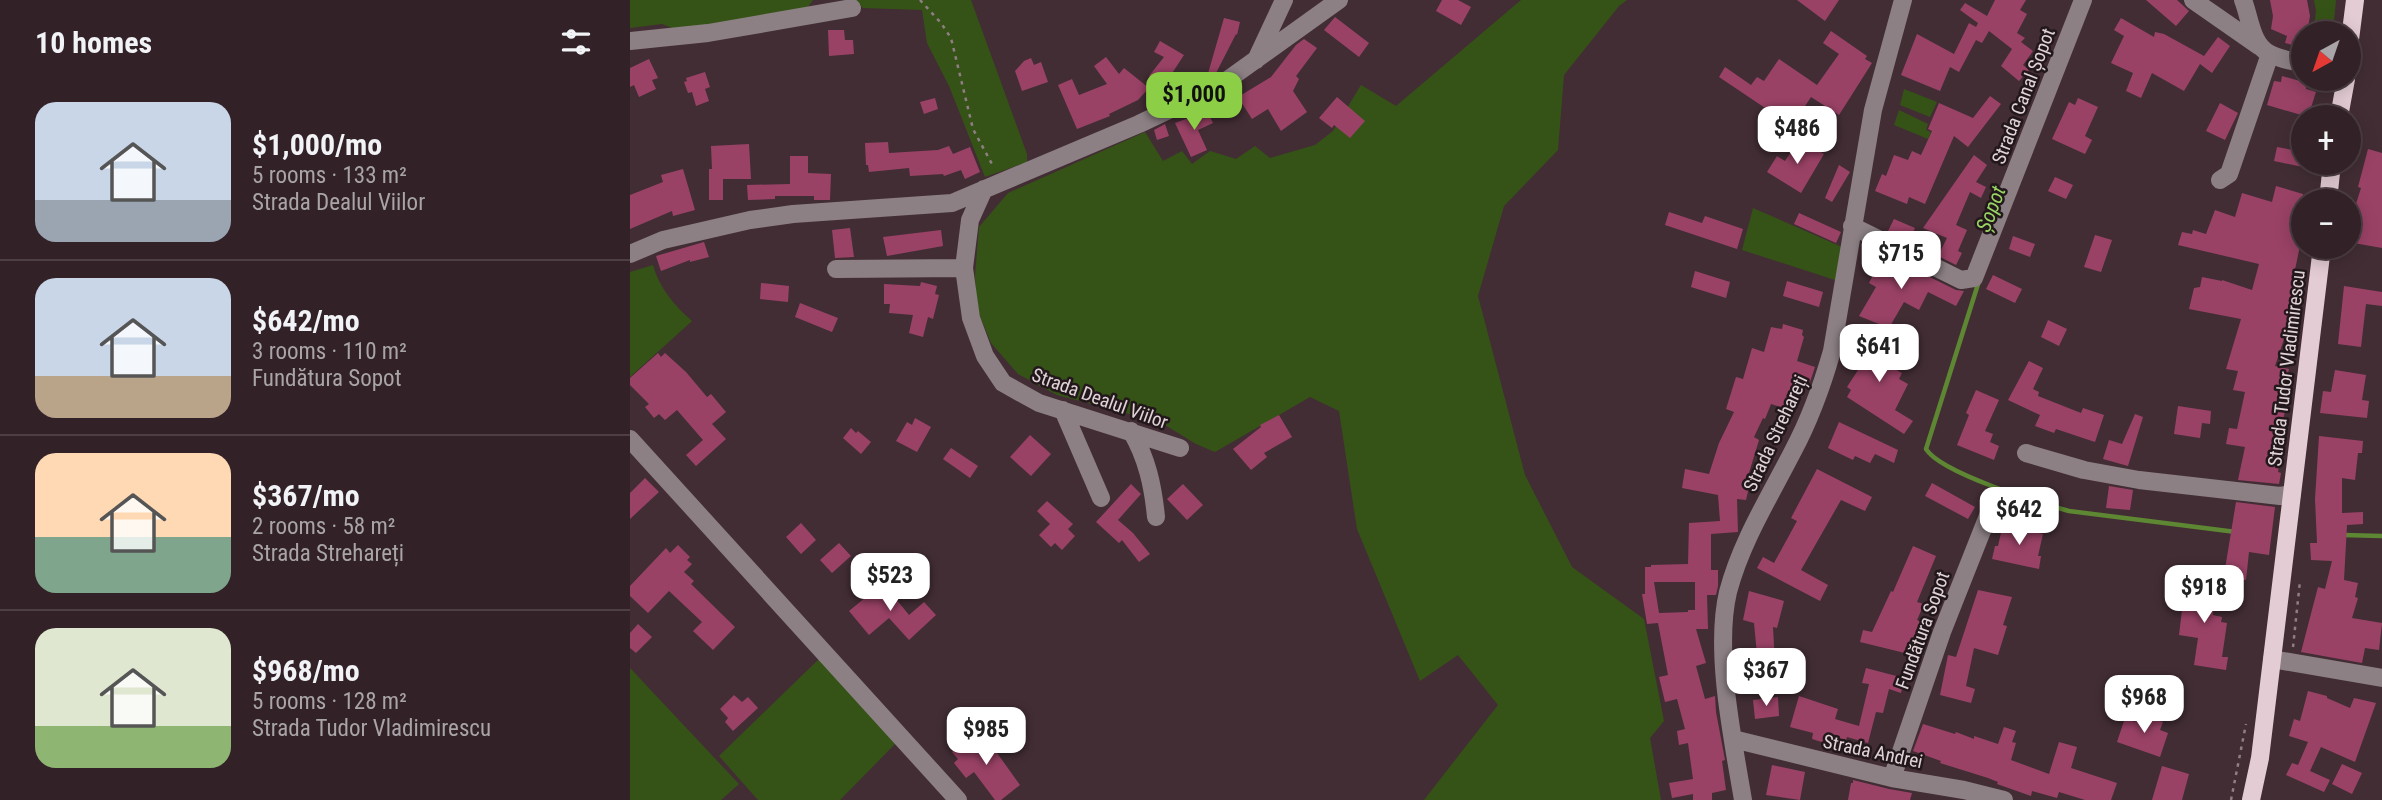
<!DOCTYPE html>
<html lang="en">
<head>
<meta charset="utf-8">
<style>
  :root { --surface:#322227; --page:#3a2a2f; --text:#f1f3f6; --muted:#a8a4a7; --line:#4d3f44; --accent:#8cce45 }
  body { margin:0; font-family:"Roboto Condensed",sans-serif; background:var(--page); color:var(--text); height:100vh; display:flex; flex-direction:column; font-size:26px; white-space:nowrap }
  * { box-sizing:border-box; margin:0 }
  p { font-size:23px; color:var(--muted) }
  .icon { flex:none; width:38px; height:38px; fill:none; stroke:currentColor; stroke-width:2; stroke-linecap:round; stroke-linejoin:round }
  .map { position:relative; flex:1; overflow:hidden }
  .panel { display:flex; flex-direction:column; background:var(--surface); width:630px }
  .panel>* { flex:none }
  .needle { width:46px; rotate:220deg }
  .buttons { position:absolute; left:1661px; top:21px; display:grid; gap:14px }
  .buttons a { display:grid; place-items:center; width:70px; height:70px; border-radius:50%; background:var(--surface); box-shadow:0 4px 18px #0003,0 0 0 2px var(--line); font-size:35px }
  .price { position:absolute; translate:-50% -60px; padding:0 16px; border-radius:14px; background:#fff; color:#222; font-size:23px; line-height:46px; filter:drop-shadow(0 2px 4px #0008) }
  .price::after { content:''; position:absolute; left:50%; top:42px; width:21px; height:16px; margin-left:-10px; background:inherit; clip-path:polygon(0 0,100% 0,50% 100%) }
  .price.selected { background:var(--accent); color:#111 }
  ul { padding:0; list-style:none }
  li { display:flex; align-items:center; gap:21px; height:175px; padding:0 35px }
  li+li { border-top:2px solid var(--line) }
  li span { display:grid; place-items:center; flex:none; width:196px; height:140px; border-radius:21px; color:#555 }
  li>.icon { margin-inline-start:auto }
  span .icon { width:84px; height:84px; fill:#fffc; stroke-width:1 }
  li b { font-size:30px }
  h2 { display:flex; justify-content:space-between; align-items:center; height:84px; padding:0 35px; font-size:30px }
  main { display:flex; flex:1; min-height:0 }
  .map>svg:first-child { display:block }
  .green { fill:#365317 }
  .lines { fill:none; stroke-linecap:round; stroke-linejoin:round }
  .stream { stroke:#5d8732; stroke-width:4.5 }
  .building { fill:#9a4266; fill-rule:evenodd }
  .path { stroke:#8f7e83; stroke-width:2.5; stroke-dasharray:3.5 5; stroke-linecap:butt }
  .minor { stroke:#8c8084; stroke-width:18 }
  .major { stroke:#e4ccd4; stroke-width:18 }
  .labels { text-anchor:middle; stroke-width:5; stroke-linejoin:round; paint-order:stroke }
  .street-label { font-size:19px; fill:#e1d3d7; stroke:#22181b }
  .water-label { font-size:21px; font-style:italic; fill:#99d364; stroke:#22181b }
</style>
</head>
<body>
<main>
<section class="panel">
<h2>10 homes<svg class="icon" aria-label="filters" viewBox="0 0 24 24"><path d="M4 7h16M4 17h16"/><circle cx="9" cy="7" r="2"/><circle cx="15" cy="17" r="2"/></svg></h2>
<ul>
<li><span style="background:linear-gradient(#c9d6e8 70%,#9aa5b1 0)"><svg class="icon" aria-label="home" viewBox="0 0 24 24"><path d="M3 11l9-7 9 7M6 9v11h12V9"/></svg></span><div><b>$1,000/mo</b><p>5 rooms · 133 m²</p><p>Strada Dealul Viilor</p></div></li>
<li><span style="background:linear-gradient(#c9d6e8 70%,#b9a48a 0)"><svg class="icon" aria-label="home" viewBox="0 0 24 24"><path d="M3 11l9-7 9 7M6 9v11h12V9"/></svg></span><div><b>$642/mo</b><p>3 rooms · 110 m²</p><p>Fundătura Sopot</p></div></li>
<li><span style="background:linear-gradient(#ffd9b3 60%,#7fa58c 0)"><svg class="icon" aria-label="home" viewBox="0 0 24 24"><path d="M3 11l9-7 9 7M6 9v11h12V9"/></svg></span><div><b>$367/mo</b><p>2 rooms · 58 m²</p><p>Strada Strehareți</p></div></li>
<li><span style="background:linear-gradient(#dfe7d0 70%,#8fb573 0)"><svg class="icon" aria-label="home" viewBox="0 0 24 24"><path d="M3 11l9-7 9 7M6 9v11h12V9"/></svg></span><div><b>$968/mo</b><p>5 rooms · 128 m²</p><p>Strada Tudor Vladimirescu</p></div></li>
</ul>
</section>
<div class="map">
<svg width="1752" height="800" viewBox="0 0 1752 800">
  <rect width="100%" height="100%" fill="#422d34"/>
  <path class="green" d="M0,0H183L173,14L52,32L32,24L0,28Z
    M225,0H341L397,154V162L355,177L319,86L297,43L292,10L233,8Z
    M891,0H997L989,6L934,75L928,150L874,206L848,296L895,475L942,567L1014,619L1034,721L1020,738L1031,800H794L868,705L828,655L790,681L727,529L709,411L680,397L585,452L566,444L530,422L427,395L388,374L361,343L347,309L345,276L349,227L378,193L515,132L533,161L552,151L562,164L580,151L606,159L625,146L640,158L685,145L703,131L731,85L766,106Z
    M1684,0H1706L1703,33H1683L1686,11Z
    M1274,89L1307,102L1300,117L1270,105Z
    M1269,110L1298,124L1296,130L1301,132L1298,139L1264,125Z
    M1123,208L1212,247L1205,280L1112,250Z
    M23,265C29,288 45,306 62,321L0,377V272Z
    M189,659L266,743L210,800H128L89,756Z
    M0,668L109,784L91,800H0Z"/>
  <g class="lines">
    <path class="stream" d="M1349,281L1296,449C1311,473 1409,503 1439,511L1606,532
      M1713,535L1752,536"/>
  </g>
  <path class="building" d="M812,0H828L841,7L831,25L806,11Z
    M1167,0H1209L1195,21Z
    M1365,0H1396L1390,10L1397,14L1387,33L1395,38L1391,42L1403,51L1393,65L1399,70L1389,81L1371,66L1382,49L1359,31L1352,43L1346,40L1329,72L1320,67L1310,91L1271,75L1287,34L1324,54L1339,23L1346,27L1348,23L1330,10L1335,3L1357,16Z
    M1516,0H1547L1559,11L1546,26Z
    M1640,0H1677L1680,16L1677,33H1673V48L1655,43L1657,36L1641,29L1643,16Z
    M705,17L739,43L729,57L694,30Z
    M594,18L610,22L607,35L606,34L585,75L579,78L577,77Z
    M1491,18L1524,37L1525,32L1534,34L1574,56L1588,37L1600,46L1582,73L1570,64L1554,91L1522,73L1511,98L1496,91L1503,73L1481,63L1494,36L1484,30Z
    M198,30H214L215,40H223L224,54L199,56Z
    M1201,31L1237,56L1235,59L1242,63L1209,115L1181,97L1162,126L1089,77L1095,67L1121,85L1127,77L1134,81L1149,59L1187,85L1209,54L1193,43Z
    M674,39L687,48L666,76L669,79L663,91L677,112L651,131L638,109L622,119L608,97L641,77L666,45Z
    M530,41L554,55L533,87L519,76L534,57L524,52Z
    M476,57L489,74L494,68L519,88L508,100L479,114L480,116L447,129L428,85L442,79L449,95L477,84L464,66Z
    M401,58L404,65L411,62L418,82L392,91L385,71L394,61Z
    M19,59L28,78L22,80L26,89L9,97L4,85L0,87V68Z
    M75,72L80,87L75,89L79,101L66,106L62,92L58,93L54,82L57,81L56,78Z
    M1652,76L1677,83L1676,89L1686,92L1678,117L1637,105L1644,81L1651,82Z
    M1360,96L1371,104L1338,147L1324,136L1295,204L1279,197L1277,204L1245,191L1252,174L1256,176L1264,155L1278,160L1282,151L1291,155L1302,131L1298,129L1309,103L1343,118Z
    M707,97L735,121L720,138L704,125L702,128L689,118Z
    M305,98L308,109L294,114L290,102Z
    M1448,98L1468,107L1455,136L1462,140L1455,154L1422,139L1439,102L1445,105Z
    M1590,103L1608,113L1595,140L1576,131Z
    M577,111L583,123L568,130L577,150L561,157L545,123Z
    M535,124L539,136L527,140L524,130Z
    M1169,139L1194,154L1171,193L1137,172L1147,156L1155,161Z
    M258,142L259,153L308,150L319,146L323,154L340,147L350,172L335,179L331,170L314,176L313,174L280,176L279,168L239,172L238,165H236L235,143Z
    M119,144L121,179H93V200H79V169H82L81,146Z
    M1647,147L1673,152V167L1644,161Z
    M1738,149L1752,153V248L1718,242L1724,210L1731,188L1728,187Z
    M1344,155L1357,165L1346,182L1356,187L1351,198L1340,192L1326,225L1337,230L1328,251L1332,253L1326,265L1308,256L1317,238L1293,228Z
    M160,156H178V173L201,174L200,200H184V196H145V199L118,200L117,185L160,184Z
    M1209,165L1220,172L1202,202L1195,198Z
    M53,169L65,210L43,216L42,211L0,229V195L33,182L31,175Z
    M1425,177L1443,185L1436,199L1418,191Z
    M1646,186L1673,194V241H1671L1662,284L1668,285L1661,315L1664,316L1660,331L1657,330L1645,366L1659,369L1653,400L1657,401L1650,435L1653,436L1648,472L1651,473L1649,484L1608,480L1615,447L1596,444L1599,428L1607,429L1615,392L1603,390L1608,371L1596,369L1611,319L1559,309L1564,288L1570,287L1572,277L1592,281V280L1622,290L1629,264L1548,245L1552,232L1562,234L1563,230L1576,234L1585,210L1605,217L1612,193L1642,202Z
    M1039,212L1072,223L1075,216L1113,229L1107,249L1035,225Z
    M1169,213L1211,232L1206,243L1164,224Z
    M1264,219L1285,228L1279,241L1258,231Z
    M220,228L224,257L205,258L202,230Z
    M311,230L313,246L257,256L253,237Z
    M1465,235L1482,240L1471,272L1454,267Z
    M1383,236L1405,244L1400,257L1379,249Z
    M74,242L79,257L60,262V260L31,271L26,256Z
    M1249,252L1326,290L1334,291L1326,306L1298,292L1289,310L1274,302L1259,328L1229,316L1246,287L1239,283L1250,261L1246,260Z
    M1065,271L1100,282L1096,298L1061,287Z
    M1363,275L1392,289L1385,303L1356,289Z
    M1157,281L1193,292L1189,307L1153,296Z
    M291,282L307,286L305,294L309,295L303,319L298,317L293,337L279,333L283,315L259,313L260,304H254V284L290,286Z
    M131,283L159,286L158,302L130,299Z
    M1714,286L1752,292V306L1736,304L1731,347L1708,344Z
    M170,303L208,318L202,332L165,317Z
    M1418,320L1437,329L1429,346L1411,337Z
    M1153,324L1173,330L1172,335L1174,337L1167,361L1185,367L1180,382L1170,379L1161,410L1141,404L1135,419L1133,418L1124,437L1129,440L1115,486L1119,487L1116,500L1107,499L1108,532L1081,534V570H1088V586L1086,595H1077L1078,629H1066L1076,663L1066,666L1075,699L1085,696L1086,712L1095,760L1092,761L1096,790L1082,793V800H1063V794L1042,798L1039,783L1063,779L1058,743L1049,745L1047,731L1055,729L1047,699L1035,702L1029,677L1038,675L1028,623L1017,624L1012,594H1015V567H1021V565L1058,564L1059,523L1090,521L1088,495L1052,488L1055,469L1079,474L1089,443L1104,412L1096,409L1106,377L1113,379L1122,348L1134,352L1141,327L1152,329ZM1024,582H1065V610H1058V612L1029,613Z
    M1251,333L1267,343L1255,364L1272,373L1269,379L1278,384L1265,410L1283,421L1274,434L1217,397L1221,390L1217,387L1230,367L1223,363L1234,344L1247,348Z
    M28,353L31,357L35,353L56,372L77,397L81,394L96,412L82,424L96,439L66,466L56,455L73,440L47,410L35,420L29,414L24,418L15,407L19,404L0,385V378Z
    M1399,361L1413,368L1403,389L1409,392L1408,396L1451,413L1453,408L1474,415L1465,442L1426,429L1424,433L1405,426L1410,415L1378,400Z
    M1705,370L1736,375L1732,400L1739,401L1737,418L1690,413L1693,391L1701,392Z
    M1346,390L1369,400L1355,431L1363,434L1360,442L1369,446L1364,460L1327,445L1339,415L1336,413Z
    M1548,406L1581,411L1580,424L1572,423L1570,438L1544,434Z
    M1505,414L1513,417L1498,466L1473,459L1479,440L1492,444Z
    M649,415L662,437L634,453L637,457L621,470L603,449L631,427L630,425Z
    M285,418L301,427L287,452L266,441L277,422L282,425Z
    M1209,422L1268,450L1264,463L1245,454L1240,463L1225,456L1223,460L1198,448Z
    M221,428L226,433L228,431L241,442L231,454L213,438Z
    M400,435L421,454L401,476L380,457Z
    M1689,436L1733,441L1732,453H1728L1725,480L1712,478V513L1733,512V524L1717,525L1714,580L1728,583L1725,597L1728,598L1722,618L1752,623L1749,650L1735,648L1732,663L1671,652L1688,587L1695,589L1702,561L1681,560L1680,543H1687L1685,499Z
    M321,448L348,466L340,478L313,459Z
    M1187,469L1242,497L1235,511L1211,500L1171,570L1198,585L1190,601L1127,568L1133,557L1144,563L1167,521L1161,518Z
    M15,478L29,492L0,519V493Z
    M1302,483L1345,507L1338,519L1295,496Z
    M501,484L511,494L488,520L503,533L520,554L509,562L492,540L489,543L466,522Z
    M553,484L573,505L557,520L537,499Z
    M1479,486L1503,490L1500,510L1476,508Z
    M417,501L443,524L438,529L445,536L432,550L425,543L421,547L409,535L420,524L407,511Z
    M1606,502L1645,507L1639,555L1619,552L1616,580L1608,579L1607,585L1588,583L1590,568L1595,569Z
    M171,523L186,540L171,554L156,537Z
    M1373,524L1413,534L1408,556H1411L1409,569L1362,559L1365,546H1368Z
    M209,543L221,556L202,573L190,560Z
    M48,545L60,557L57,560L62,564L54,572L64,581L61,584L105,627L83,650L63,631L72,622L39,591L18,613L0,596V586L36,548L40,553Z
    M1283,546L1306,556L1287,602L1294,604L1287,620L1294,623L1283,655L1230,642L1233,630L1242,632L1261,591L1263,592Z
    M1558,580L1586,583L1583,615L1592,617L1591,622L1597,623L1592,657H1598L1596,670L1564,665L1568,638L1549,635L1552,610L1555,611Z
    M253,583L279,615L294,602L306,615L279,640L259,618L239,635L219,611Z
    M1348,590L1382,597L1373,625L1377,626L1368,655L1344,648L1336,686L1345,689L1341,703L1310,695L1318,655L1326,657Z
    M1119,591L1154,601L1147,628L1143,627L1145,664L1128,665L1124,623L1113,620Z
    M8,624L22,637L6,653L0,648V633Z
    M1236,668L1274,678L1271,693L1259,689L1253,713L1246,712L1238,743L1217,737L1214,746L1199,741L1198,744L1182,739L1183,733L1160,727L1169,696L1208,709L1205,719L1229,726L1239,684L1232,683Z
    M1678,691L1697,696V698L1720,708L1724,698L1746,703L1725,762L1691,747L1680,771L1700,780L1694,792L1656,775L1662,763L1668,765L1678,742L1659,736L1664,719L1670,721Z
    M104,695L112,702L118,697L128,708L103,731L95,722L98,718L90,709Z
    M1148,697L1149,716L1125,719L1123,700Z
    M1508,713L1533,722L1530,730L1538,733L1530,757L1487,742L1495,718L1505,722Z
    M1293,724L1325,734L1326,732L1344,739V736L1368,744L1374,727L1386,731L1382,742L1386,743L1381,760L1419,774L1429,742L1447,747L1441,768L1487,783L1481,800H1455L1429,792L1427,798L1402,791L1401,796L1367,784L1368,782L1358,778L1310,763L1311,761L1283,751Z
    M352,732L390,785L371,800H365L344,772L336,778L324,763L328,759L322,752L331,744L334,747Z
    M1712,764L1732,773L1722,794L1702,784Z
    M1142,765L1175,772L1170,800L1136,795Z
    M1532,766L1559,774L1552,800H1522Z
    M1223,780L1259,789L1282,793L1280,800H1218L1221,783H1223Z"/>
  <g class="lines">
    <path class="path" d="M290,0L311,23L321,38L343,129L363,166
      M1663,647L1670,581
      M1601,800L1616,724"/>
    <path class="minor" d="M1563,0L1629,46
      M1613,0C1620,17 1621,45 1640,54C1650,59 1663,61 1673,64
      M0,41L78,33L222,8
      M626,60L654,0
      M1590,180L1599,174L1640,54
      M354,189L340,220L334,268L341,318L355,356L373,383L409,403L550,448
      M1222,226L1331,280L1344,278L1453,0
      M0,254L33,240L120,220L163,214L322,203L509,124L589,86L709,0
      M206,269L334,268
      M433,410L471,498
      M501,431C517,458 523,486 526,517
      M0,439L328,800
      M1396,453L1454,470L1509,480L1650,496L1662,494
      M1642,659L1752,678
      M1103,739L1262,778L1334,790L1374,800
      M1262,778L1312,632L1365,498
      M1113,800C1103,740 1084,651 1098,592C1111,542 1140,496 1163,451C1180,419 1192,386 1202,351L1243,110L1273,0"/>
    <path class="major" d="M1718,55L1725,0
      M1709,117L1716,79
      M1698,201L1702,163
      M1621,800L1630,758L1692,247"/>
  </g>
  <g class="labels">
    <g class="street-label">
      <text transform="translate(1393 96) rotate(-69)" y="7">Strada Canal Șopot</text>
      <text transform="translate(1656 368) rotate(-83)" y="7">Strada Tudor Vladimirescu</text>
      <text transform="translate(470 398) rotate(20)" y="7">Strada Dealul Viilor</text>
      <text transform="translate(1145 433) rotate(-65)" y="7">Strada Strehareți</text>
      <text transform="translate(1292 630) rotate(-70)" y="7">Fundătura Sopot</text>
      <text transform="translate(1243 751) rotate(12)" y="7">Strada Andrei</text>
    </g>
    <g class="water-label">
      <text transform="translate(1361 209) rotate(-69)" y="7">Șopot</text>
    </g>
  </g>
</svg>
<div class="buttons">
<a><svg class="needle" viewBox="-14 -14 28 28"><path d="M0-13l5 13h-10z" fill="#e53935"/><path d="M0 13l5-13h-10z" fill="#a8a4a7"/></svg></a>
<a>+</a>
<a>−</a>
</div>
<b class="price selected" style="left:564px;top:132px">$1,000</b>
<b class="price" style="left:1167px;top:166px">$486</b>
<b class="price" style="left:1271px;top:291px">$715</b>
<b class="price" style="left:1249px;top:384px">$641</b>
<b class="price" style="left:1389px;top:547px">$642</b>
<b class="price" style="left:260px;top:613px">$523</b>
<b class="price" style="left:1574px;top:625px">$918</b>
<b class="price" style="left:1136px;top:708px">$367</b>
<b class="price" style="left:1514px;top:735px">$968</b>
<b class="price" style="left:356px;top:767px">$985</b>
</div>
</main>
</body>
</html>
